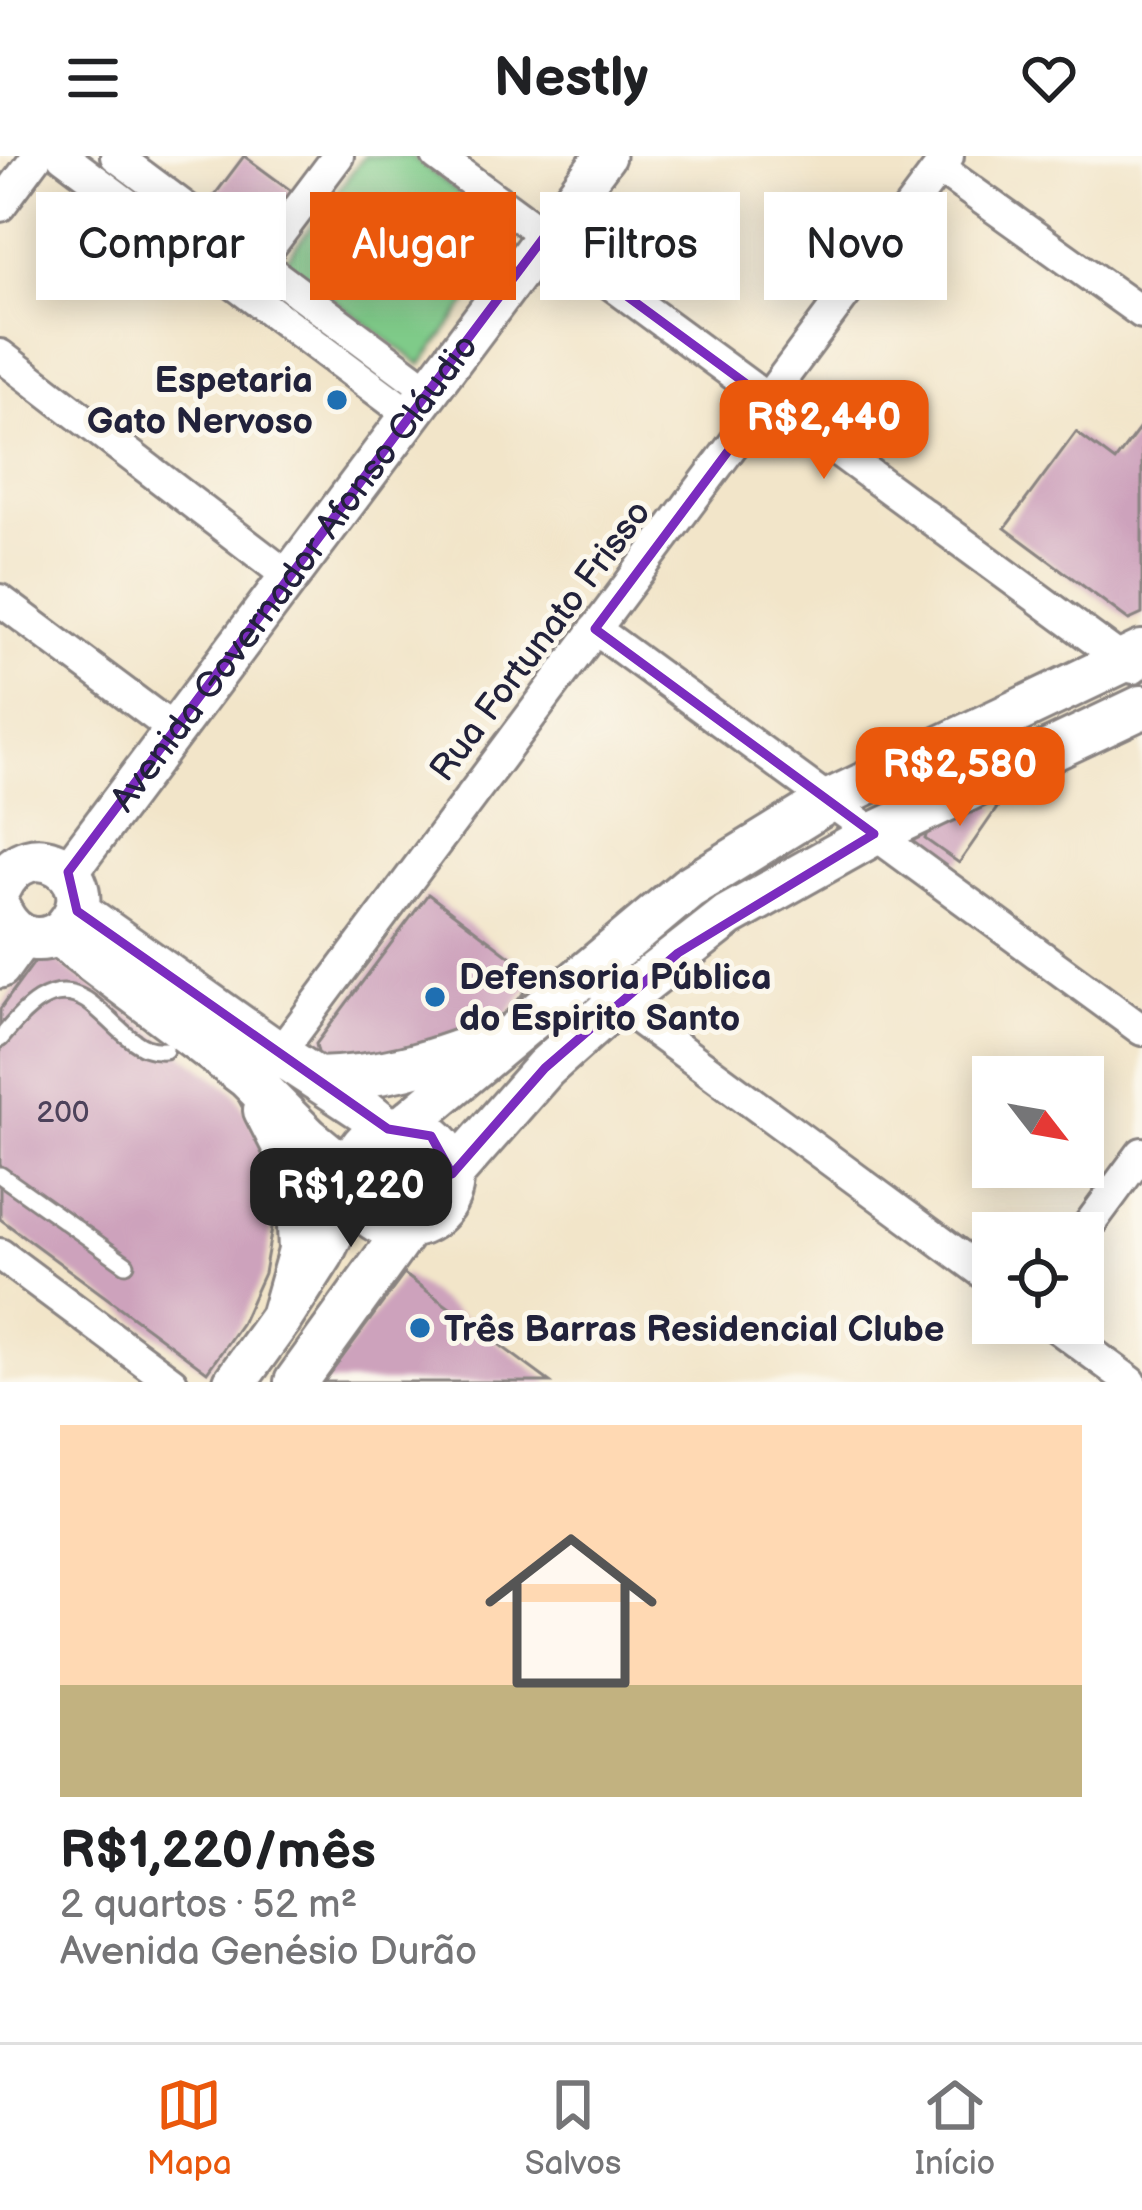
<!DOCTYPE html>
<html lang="pt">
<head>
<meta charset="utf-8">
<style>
  :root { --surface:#fff; --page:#f2f2f2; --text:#202124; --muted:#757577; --line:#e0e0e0; --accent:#ea580c }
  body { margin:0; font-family:"Balsamiq Sans",sans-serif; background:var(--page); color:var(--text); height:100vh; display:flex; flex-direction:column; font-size:45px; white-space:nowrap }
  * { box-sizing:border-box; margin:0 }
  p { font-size:39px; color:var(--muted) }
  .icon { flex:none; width:66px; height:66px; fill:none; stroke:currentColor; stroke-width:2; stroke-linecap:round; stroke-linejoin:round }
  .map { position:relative; height:1226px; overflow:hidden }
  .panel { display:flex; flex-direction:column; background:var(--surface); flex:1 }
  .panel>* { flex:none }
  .top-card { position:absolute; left:36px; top:36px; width:1071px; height:108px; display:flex; gap:24px }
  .needle { width:78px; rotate:121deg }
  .tools { position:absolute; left:972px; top:900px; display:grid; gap:24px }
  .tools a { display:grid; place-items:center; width:132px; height:132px; border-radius:0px; background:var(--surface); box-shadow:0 6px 30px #0003; font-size:60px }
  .price { position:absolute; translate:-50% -102px; padding:0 27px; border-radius:24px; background:var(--accent); color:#fff; font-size:39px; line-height:78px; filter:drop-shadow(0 3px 6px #0008) }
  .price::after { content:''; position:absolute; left:50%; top:72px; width:36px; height:27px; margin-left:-18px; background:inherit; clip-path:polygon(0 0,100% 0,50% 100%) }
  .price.selected { background:#222; color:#fff }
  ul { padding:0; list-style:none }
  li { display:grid; align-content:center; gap:24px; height:636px; padding:0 60px }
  li span { display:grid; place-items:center; height:372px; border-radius:0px; color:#555 }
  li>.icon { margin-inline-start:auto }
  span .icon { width:216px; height:216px; fill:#fffc; stroke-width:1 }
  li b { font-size:51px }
  .pill { padding:0 42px; border-radius:0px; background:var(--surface); box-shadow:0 6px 30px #0003; font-size:42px; line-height:108px }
  .pill.selected { background:var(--accent); color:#fff }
  header { display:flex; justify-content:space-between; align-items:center; height:156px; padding:0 60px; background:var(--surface); font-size:54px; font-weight:700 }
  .dock { display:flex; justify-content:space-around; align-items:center; height:168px; border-top:3px solid var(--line); background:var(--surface); font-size:33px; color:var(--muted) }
  .dock a { display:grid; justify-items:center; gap:6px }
  .dock .selected { color:var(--accent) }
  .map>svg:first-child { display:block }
  .green { fill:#7fcb89; stroke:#507662; stroke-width:3 }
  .building { fill:#cda2bc }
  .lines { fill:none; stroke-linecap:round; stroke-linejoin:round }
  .service-casing { stroke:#8a8482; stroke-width:21 }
  .minor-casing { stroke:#8a8482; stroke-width:36 }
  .tertiary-casing { stroke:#8a8482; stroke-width:45 }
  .secondary-casing { stroke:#8a8482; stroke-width:48 }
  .path { stroke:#8a8482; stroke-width:4.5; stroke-dasharray:9 9; stroke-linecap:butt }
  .service { stroke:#fff; stroke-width:15 }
  .minor { stroke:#fff; stroke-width:30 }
  .tertiary { stroke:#fff; stroke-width:39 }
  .secondary { stroke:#fff; stroke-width:42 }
  .marked { fill:none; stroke:#7b2cbf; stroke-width:9; stroke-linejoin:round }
  .poi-dot { fill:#1f6fb2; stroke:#fbf7ec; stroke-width:4.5 }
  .labels { text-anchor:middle; stroke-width:10; stroke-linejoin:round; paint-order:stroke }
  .number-label { font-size:30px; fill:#4d425b }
  .poi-label { font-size:36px; font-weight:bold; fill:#22223b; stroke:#fbf7ec; text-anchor:start }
  .street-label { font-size:36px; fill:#22223b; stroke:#fbf7ec }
</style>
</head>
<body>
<header><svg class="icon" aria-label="menu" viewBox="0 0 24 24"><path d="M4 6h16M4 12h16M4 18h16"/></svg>Nestly<svg class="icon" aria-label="heart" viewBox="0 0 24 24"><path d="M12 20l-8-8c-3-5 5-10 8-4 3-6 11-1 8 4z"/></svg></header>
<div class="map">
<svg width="1142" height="1226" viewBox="0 0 1142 1226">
  <rect width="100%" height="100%" fill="#fbf7ec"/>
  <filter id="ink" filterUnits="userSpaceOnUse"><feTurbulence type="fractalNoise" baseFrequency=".00833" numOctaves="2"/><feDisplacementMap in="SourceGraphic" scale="24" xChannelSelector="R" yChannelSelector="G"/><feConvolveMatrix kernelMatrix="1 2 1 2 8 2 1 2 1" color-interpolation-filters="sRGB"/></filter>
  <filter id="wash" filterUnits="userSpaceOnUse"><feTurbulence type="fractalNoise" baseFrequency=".004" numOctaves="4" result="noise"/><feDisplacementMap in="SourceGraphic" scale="48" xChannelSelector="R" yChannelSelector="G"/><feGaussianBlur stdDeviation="2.7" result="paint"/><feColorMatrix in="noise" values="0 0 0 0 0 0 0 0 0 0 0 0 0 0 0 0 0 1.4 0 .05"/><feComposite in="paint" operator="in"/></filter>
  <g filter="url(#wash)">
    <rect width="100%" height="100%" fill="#f2e5c9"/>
    <path class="green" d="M364,0H411L517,80L421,209L284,107Z"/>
    <g id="blocks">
      <path class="building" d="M244,0L293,36L256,86L207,49Z
        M1142,269V458L1129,464L1005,372L1076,276L1115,305Z
        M985,643L997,652L959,707L925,683L929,668Z
        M428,738L536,820L504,863L338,913L320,905L316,888Z
        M43,794L234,936L258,980L271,1021L272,1072L264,1117L241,1168L207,1216L0,1063V853Z
        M404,1118L550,1226H324Z"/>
    </g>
  </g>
  <g filter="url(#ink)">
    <use href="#blocks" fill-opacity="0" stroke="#8a8482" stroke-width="3"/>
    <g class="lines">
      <g class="service-casing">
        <path id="service" d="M0,883C22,857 50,822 86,844C102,854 115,871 130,882C141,891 150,895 165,894
          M0,1019L126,1108"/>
      </g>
      <g class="minor-casing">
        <path id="minor" d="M63,0L410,259
          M116,0L429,234
          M437,0L1133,512
          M939,12L1142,157
          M0,50L37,0
          M248,120L338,0
          M0,199L289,421
          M0,444L174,574
          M595,473L1142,874
          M604,833L617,847L993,1124
          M279,898L948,0
          M1083,1077L1142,997
          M0,1098L172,1226
          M1051,1167L1131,1226"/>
      </g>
      <g class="tertiary-casing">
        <g id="tertiary">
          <path id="s1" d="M68,716L605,0"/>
          <path d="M0,812L23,780"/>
        </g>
      </g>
      <g class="secondary-casing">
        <path id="secondary" d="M0,732C29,669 106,723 68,768C61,778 48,784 35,783C18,782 7,770 0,755
          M77,755L279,898L367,956L388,973
          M57,778L247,921L308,982L352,1018
          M317,923C384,921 427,908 490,884
          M265,954L288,999L298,1047L300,1095L281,1162
          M403,971L688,732L829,645L1142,496
          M352 1021a50 50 0 1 1 100 0a50 50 0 1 1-100 0Z
          M452,1018L545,912L617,847L728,760L874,678L1142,551
          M235,1226L281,1162L322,1098L353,1033
          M296,1226L408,1071"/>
      </g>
      <path class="path" d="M403,1038L418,1019"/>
      <use href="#service" class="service"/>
      <use href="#minor" class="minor"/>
      <use href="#tertiary" class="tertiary"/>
      <use href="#secondary" class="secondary"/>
    </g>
  </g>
  <path class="marked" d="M545,80L767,243L595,473L874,678L678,797L545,912L452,1018L431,980L388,973L77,755L68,716Z"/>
  <g class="poi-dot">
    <circle cx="337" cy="244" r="12"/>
    <circle cx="435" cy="841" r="12"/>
    <circle cx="420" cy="1172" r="12"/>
  </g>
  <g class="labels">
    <g class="number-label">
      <text x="63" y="966">200</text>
    </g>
    <g class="poi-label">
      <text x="313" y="236" text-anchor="end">Espetaria<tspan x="313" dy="41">Gato Nervoso</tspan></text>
      <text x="459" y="833">Defensoria Pública<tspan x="459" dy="41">do Espirito Santo</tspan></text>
      <text x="444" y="1185">Três Barras Residencial Clube</text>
    </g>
    <g class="street-label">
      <text dy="13" stroke="none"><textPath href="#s1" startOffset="375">Avenida Governador Afonso Cláudio</textPath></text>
      <text transform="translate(539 484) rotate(-53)" y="13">Rua Fortunato Frisso</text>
    </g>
  </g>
</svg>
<div class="tools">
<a><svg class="needle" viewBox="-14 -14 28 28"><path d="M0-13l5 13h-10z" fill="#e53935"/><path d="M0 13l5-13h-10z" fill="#757577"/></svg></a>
<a><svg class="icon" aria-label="locate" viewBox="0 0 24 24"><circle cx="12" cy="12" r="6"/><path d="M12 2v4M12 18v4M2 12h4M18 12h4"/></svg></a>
</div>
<b class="price" style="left:824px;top:326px">R$2,440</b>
<b class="price" style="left:960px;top:673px">R$2,580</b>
<b class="price selected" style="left:351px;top:1094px">R$1,220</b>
<div class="top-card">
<a class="pill">Comprar</a>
<a class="pill selected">Alugar</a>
<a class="pill">Filtros</a>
<a class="pill">Novo</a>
</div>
</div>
<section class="panel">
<ul>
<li><span style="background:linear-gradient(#ffd9b3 70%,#c2b280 0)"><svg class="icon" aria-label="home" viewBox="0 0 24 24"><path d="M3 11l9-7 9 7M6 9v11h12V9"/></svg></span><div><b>R$1,220/mês</b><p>2 quartos · 52 m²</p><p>Avenida Genésio Durão</p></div></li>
</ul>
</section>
<nav class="dock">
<a class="selected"><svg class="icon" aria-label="map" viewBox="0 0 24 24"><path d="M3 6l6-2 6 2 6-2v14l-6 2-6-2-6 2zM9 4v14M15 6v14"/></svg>Mapa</a>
<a><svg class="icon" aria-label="saved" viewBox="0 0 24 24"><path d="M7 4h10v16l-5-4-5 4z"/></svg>Salvos</a>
<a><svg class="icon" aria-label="home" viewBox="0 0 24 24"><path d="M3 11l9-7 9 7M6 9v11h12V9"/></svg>Início</a>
</nav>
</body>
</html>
